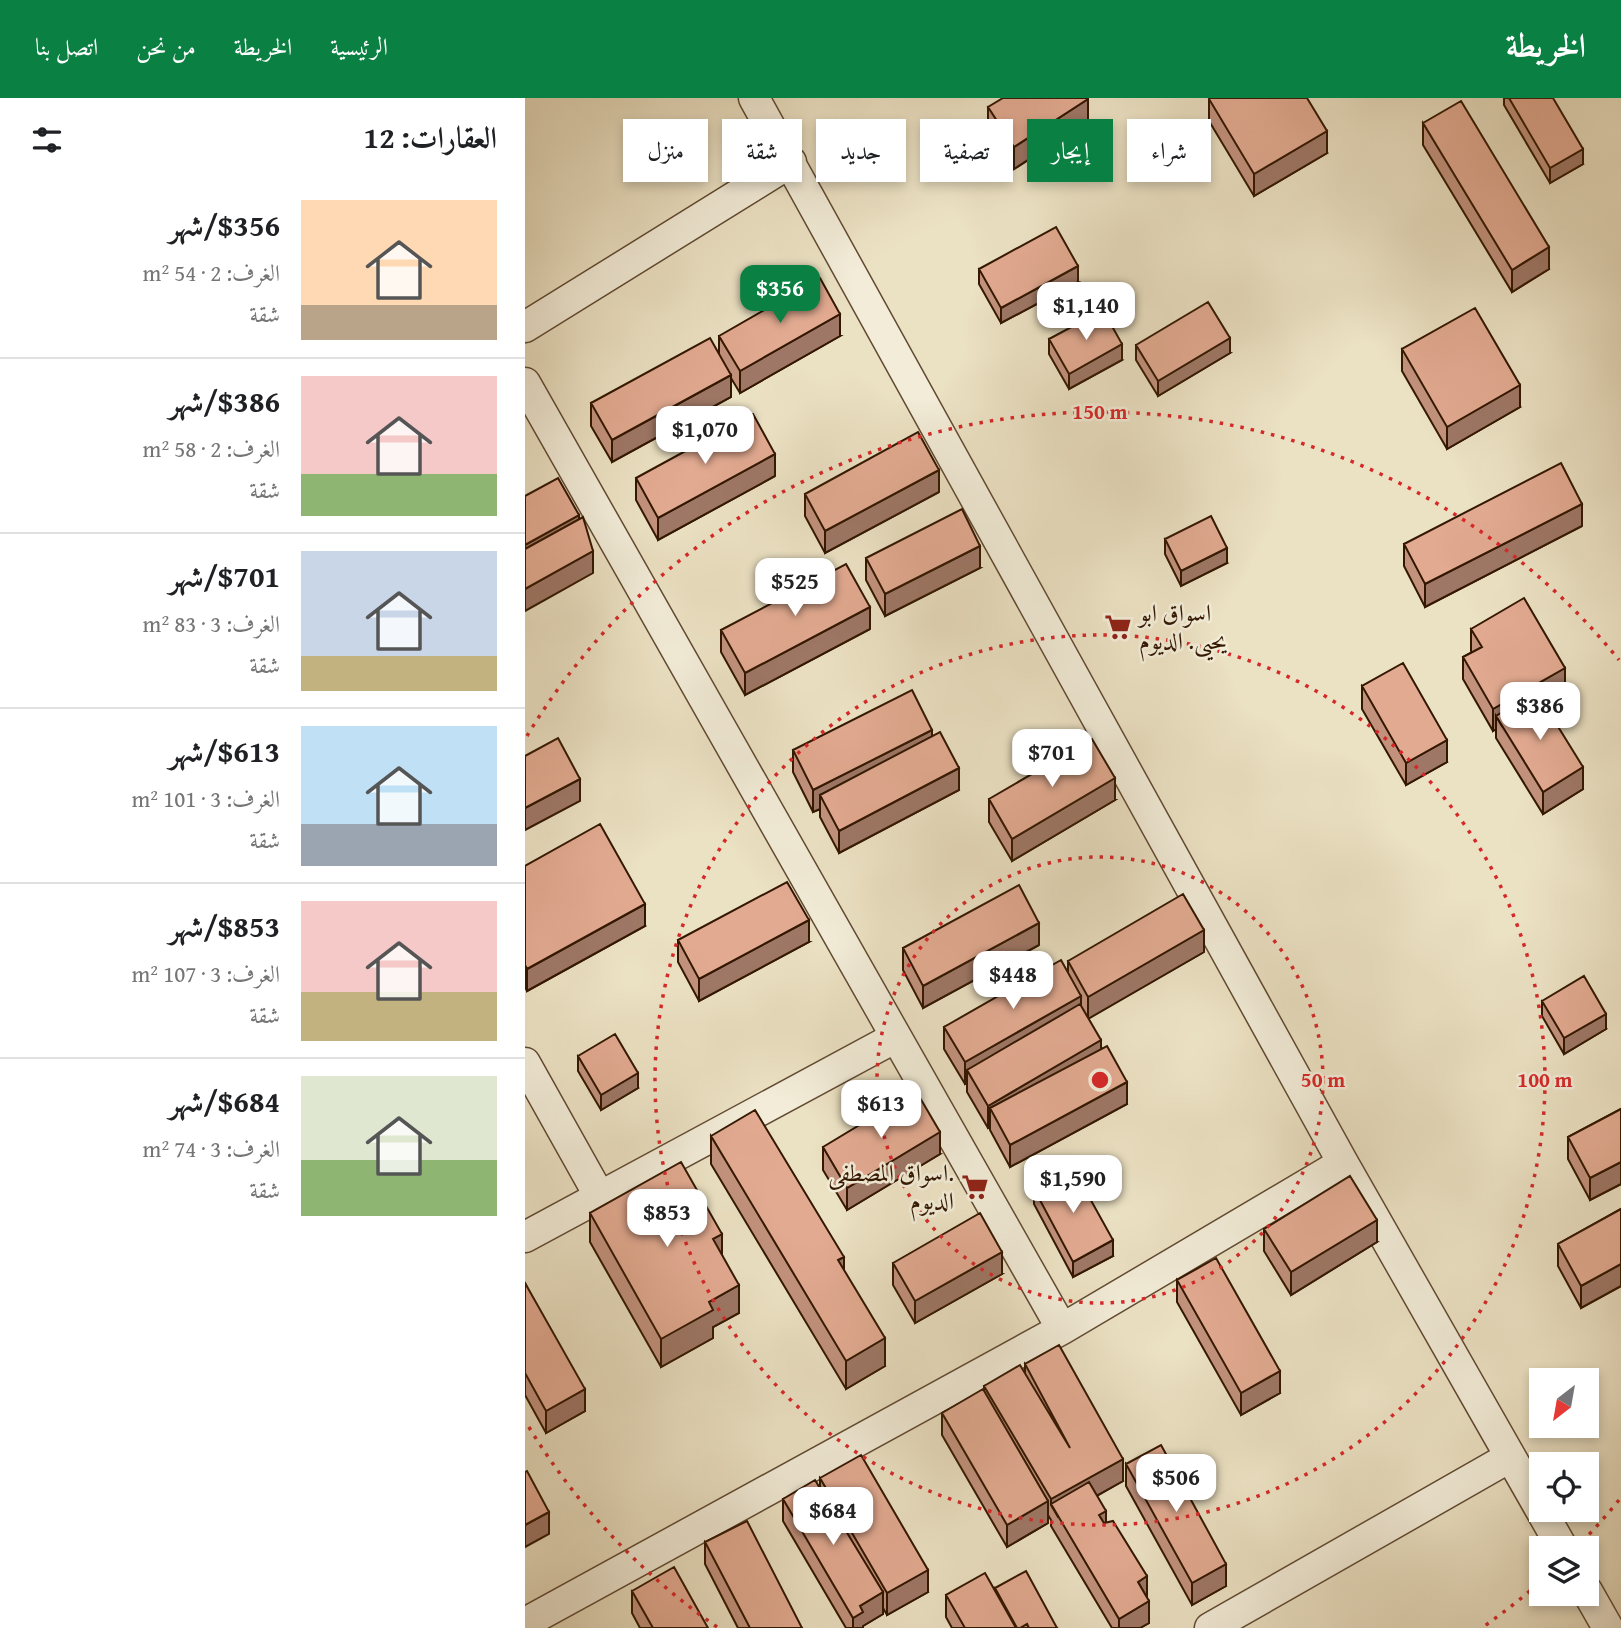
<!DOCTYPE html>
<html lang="ar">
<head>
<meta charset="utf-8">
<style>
  :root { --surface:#fff; --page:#f2f2f2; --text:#202124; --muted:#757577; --line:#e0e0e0; --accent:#0b8043 }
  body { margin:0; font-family:"Gentium Book Plus",Amiri,serif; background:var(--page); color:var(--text); direction:rtl; height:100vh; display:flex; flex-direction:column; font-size:26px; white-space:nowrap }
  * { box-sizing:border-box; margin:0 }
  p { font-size:23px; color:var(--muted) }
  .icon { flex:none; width:38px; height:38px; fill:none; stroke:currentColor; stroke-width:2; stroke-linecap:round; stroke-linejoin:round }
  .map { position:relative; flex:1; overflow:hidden; direction:ltr }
  .side { display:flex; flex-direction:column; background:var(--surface); width:525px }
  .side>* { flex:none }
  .banner { position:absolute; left:21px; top:21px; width:665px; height:63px; direction:rtl; display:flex; gap:14px }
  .needle { width:46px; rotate:211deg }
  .tools { position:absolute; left:1004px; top:1270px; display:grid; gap:14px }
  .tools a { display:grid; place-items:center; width:70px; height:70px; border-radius:0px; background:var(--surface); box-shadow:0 4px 10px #0003; font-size:35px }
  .price { position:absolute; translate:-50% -60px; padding:0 16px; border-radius:14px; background:#fff; color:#222; font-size:23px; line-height:46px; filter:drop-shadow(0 2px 4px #0008) }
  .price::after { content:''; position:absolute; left:50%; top:42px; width:21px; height:16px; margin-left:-10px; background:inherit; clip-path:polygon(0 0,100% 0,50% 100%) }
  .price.current { background:var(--accent); color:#fff }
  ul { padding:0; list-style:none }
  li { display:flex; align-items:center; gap:21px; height:175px; padding:0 28px }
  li+li { border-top:2px solid var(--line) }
  li span { display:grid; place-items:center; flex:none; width:196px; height:140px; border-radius:0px; color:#555 }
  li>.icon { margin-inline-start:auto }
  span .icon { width:84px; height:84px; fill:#fffc; stroke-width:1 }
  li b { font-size:30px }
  h2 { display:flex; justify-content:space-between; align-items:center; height:84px; padding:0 28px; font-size:30px }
  .pill { padding:0 24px; border-radius:0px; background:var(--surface); box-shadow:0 4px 10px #0003; font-size:24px; line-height:63px }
  .pill.current { background:var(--accent); color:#fff }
  header { display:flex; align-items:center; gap:42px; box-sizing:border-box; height:98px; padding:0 35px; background:var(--accent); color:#fff }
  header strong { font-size:33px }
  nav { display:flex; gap:38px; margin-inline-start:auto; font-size:24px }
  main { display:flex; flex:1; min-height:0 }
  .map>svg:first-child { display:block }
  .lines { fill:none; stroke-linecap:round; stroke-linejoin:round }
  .minor-casing { stroke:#614a32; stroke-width:33 }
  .minor { stroke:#f2ecd8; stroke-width:30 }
  .wall { fill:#c2927d; stroke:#331701; stroke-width:2 }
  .shaded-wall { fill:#9e7766; stroke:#331701; stroke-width:2 }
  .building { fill:#e2aa91; stroke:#331701; stroke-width:2 }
  .ring { fill:none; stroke:#d62828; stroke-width:3.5; stroke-dasharray:3.5 7 }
  .labels { text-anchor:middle; stroke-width:5; stroke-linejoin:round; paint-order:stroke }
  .poi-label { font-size:24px; fill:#331701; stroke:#f2ecd8; text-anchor:start }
  .centre { fill:#d62828; stroke:#f2ecd8; stroke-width:3.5 }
  .ring-label { font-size:21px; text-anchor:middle; font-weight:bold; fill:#d62828; stroke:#f2ecd8; stroke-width:5; stroke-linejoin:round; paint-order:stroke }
</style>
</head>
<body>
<header>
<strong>الخريطة</strong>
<nav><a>الرئيسية</a><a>الخريطة</a><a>من نحن</a><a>اتصل بنا</a></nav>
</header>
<main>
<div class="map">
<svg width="1096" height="1530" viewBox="0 0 1096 1530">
  <rect width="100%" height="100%" fill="#ebe1c3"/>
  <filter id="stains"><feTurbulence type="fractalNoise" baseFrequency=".00286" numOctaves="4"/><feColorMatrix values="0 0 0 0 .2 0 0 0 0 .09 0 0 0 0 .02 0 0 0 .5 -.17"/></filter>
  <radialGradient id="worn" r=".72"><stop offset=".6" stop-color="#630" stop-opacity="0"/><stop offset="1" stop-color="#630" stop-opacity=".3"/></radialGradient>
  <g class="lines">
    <g class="minor-casing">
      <path id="minor" d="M229,0L818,1065L1038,1451
        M0,229L266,64
        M0,285L537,1231
        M0,965L75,1099
        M0,1139L371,939
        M1062,1493L1083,1530
        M0,1525L537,1231L818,1065
        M685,1530L985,1359"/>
    </g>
    <use href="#minor" class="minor"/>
  </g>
  <path class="wall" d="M979,0H984L1058,66L1025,85L979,7Z
    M684,1L802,55L729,98L684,23Z
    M463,9L563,23L489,71L463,31Z
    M898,25L1024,171L987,194L898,47Z
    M454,171L553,184L476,225L454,186Z
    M194,238H315L215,295L206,280V299L87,364L66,328V305L194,256Z
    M524,241L597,262L544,291L524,256Z
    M611,247L705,255L633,298L611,262Z
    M877,251L995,309L922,351L877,273Z
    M250,378L133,442L111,402V380Z
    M414,394L300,455L280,418V396Z
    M1057,428L900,509L879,468V446Z
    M640,441L702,465L656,488L640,456Z
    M341,460L455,470L360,518L341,482Z
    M345,531L220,597L196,554V532Z
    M946,531L1040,592L1018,604L1058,691L1018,716L971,640V631L968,633L938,581V559L947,554L946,553Z
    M837,588L922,664L881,687L837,611Z
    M407,639L434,692L314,755L295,719V711L288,714L268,674V652Z
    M464,701L590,702L487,763L464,724Z
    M0,768L120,828L2,893L0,889Z
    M153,842L284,844L174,903L153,864Z
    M514,847L398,910L378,872V850Z
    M679,854L563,920L602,1006L485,1069L465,1032V1029L463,1030L442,994V985L440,986L419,951V929L543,874V863Z
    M1017,903L1081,931L1039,956L1017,918Z
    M53,958L113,990L76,1012L53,973Z
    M1096,1011V1086L1065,1102L1043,1061V1039Z
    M186,1038L360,1268L321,1291L186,1066Z
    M298,1049L415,1056L322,1112L298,1072Z
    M509,1091L588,1158L548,1179L509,1106Z
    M1096,1111V1188L1056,1210L1033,1168V1146Z
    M65,1115L197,1157L214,1215L188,1229V1240L136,1269L65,1144Z
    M739,1131L852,1144L766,1197L739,1153Z
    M368,1165L477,1176L390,1225L368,1187Z
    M652,1182L755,1295L716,1317L652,1204Z
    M0,1185L60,1313L21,1335L0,1297Z
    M500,1266L598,1383L572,1398L581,1425L622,1499L624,1525L615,1530H587L526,1428V1422L523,1417V1425L482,1449L417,1337V1315L459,1292V1288L500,1274Z
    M601,1366L701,1488L667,1507L601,1388Z
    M295,1380L403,1494L362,1517L358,1510V1516L338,1528V1530H321L258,1423V1401L295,1390Z
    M180,1444L277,1530H213L180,1466Z
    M470,1490L532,1530H427L421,1519V1497L470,1493Z
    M107,1493L183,1530H115L107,1515Z"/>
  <path class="shaded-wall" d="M563,1V23L489,71V49Z
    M802,33V55L729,98V76Z
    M1058,51V66L1025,85V70Z
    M1024,149V171L987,194V172Z
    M553,168V184L476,225V210Z
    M315,216V238L215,295V273Z
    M705,240V255L633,298V283Z
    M597,246V262L544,291V276Z
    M206,277V299L87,364V342Z
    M995,287V309L922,351V329Z
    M250,356V378L133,442V420Z
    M414,372V394L300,455V433Z
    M1057,406V428L900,509V486Z
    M54,417V439L0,469V447Z
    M455,448V470L360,518V496Z
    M702,450V465L656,488V473Z
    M68,453V475L0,513V491Z
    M345,509V531L220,597V575Z
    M1040,570V592L977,628L971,618V631L968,633V611Z
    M407,632V654L295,697V711L288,714V692Z
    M922,642V664L881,687V665Z
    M1058,669V691L1018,716V694Z
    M434,670V692L314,755V733Z
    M590,680V702L487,763V741Z
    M55,681V703L0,732V710Z
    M120,806V828L2,893V871Z
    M284,822V844L174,903V881Z
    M514,825V847L398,910V888Z
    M679,832V854L563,921V899Z
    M556,898V920L442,972V985L440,986V964Z
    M1081,916V931L1039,956V940Z
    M576,942V964L465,1010V1029L463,1030V1008Z
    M113,975V990L76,1012V997Z
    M602,984V1006L485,1069V1047Z
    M415,1034V1056L322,1112V1090Z
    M1096,1064V1086L1065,1102V1080Z
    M852,1122V1144L766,1197V1174Z
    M197,1136V1165L188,1141Z
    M588,1142V1158L548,1179V1164Z
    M477,1154V1176L390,1225V1203Z
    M319,1159V1187L313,1162Z
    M1096,1166V1188L1056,1210V1188Z
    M214,1187V1215L188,1229V1240L136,1269V1241L184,1204Z
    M360,1240V1268L321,1291V1263Z
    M755,1273V1295L716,1317V1295Z
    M60,1291V1313L21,1335V1313Z
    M598,1361V1383L533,1419L526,1407V1401Z
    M523,1403V1425L482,1449V1427Z
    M581,1413V1435L574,1417Z
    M24,1414V1436L0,1449V1427Z
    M701,1466V1488L667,1507V1485Z
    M403,1472V1494L362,1517V1495Z
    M622,1478V1500L613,1484Z
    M358,1494V1516L338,1528V1530H328V1520L335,1508Z
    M624,1503V1525L615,1530H594V1521Z"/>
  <path class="building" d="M478,0H563V1L489,49L463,9Z
    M685,0H782L802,33L729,76L684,1Z
    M984,0H1028L1058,51L1025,70Z
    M936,3L1024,149L987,172L898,25Z
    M531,129L553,168L476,210L454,171Z
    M295,180L315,216L215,273L194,238Z
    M683,204L705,240L633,283L611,247Z
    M950,210L995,287L922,329L877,251Z
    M578,212L597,246L544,276L524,241Z
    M185,240L206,277L87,342L66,305Z
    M228,316L250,356L133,420L111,380Z
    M393,334L414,372L300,433L280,396Z
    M1036,365L1057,406L900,486L879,446Z
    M33,380L54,417L0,447V398Z
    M437,411L455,448L360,496L341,460Z
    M686,418L702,450L656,473L640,441Z
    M58,419L68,453L0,491V451Z
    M321,466L345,509L220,575L196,532Z
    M999,500L1040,570L968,611L938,559L957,549L946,531Z
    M878,565L922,642L881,665L837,588Z
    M387,592L407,632L288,692L268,652Z
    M1011,593L1058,669L1018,694L971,618Z
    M415,634L434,670L314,733L295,697Z
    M33,640L55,681L0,710V658Z
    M567,641L590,680L487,741L464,701Z
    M75,726L120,806L2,871L0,867V768Z
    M262,784L284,822L174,881L153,842Z
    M494,787L514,825L398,888L378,850Z
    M658,796L679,832L563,899L543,863Z
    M536,862L556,898L440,964L419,929Z
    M1059,878L1081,916L1039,940L1017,903Z
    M555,906L576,942L463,1008L442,972Z
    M90,936L113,975L76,997L53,958Z
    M582,948L602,984L485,1047L465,1010Z
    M391,993L415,1034L322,1090L298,1049Z
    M1096,1011V1064L1065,1080L1043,1039Z
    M230,1012L319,1159L313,1162L360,1240L321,1263L186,1038Z
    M156,1064L197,1136L188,1141L214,1187L184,1204L188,1212L136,1241L65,1115Z
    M548,1070L588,1142L548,1164L509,1091Z
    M825,1078L852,1122L766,1174L739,1131Z
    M1096,1111V1166L1056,1188L1033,1146Z
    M455,1115L477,1154L390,1203L368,1165Z
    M691,1160L755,1273L716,1295L652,1182Z
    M0,1185L60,1291L21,1313L0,1275Z
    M534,1247L598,1361L526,1401L459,1288L495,1267L545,1350L500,1266Z
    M458,1291L523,1403L482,1427L417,1315Z
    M636,1347L701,1466L667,1485L601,1366Z
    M336,1357L403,1472L362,1495L295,1380Z
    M2,1373L24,1414L0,1427V1374Z
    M290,1382L358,1494L335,1508L338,1514L328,1520L258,1401Z
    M564,1384L581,1413L574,1417L579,1425L588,1423L622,1478L613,1484L624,1503L594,1521L526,1406Z
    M222,1423L277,1530H225L180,1444Z
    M149,1469L183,1530H128L107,1493Z
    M501,1473L532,1530H504L502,1526L495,1530H492L470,1490Z
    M460,1475L491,1530H440L421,1497Z"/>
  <g class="ring">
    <circle cx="575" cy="982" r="223"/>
    <circle cx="575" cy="982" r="445"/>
    <path d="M1094 1402A668 668 0 0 1 1051 1450M1013 1486A668 668 0 0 1 958 1529M192 1529A668 668 0 0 1 2 1326M2 638A668 668 0 0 1 1094 562"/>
  </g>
  <defs>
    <g id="supermarket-bare" transform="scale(2.1)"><path d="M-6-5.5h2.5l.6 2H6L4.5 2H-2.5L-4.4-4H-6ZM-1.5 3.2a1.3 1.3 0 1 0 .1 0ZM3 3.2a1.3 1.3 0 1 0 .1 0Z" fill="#8f2418" stroke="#f2ecd8" stroke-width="2.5" paint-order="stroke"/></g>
  </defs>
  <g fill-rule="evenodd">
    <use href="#supermarket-bare" x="593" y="529"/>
    <use href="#supermarket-bare" x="450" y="1089"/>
  </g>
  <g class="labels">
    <g class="poi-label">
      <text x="614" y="523">اسواق ابو<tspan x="614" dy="28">يحيى. الديوم</tspan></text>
      <text x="429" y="1083" text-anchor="end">اسواق المصطفى.<tspan x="429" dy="28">الديوم</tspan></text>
    </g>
  </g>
  <circle cx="575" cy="982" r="10" class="centre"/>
  <g class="ring-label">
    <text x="575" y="321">150 m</text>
    <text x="798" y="989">50 m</text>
    <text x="1020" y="989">100 m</text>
  </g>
  <rect width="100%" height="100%" filter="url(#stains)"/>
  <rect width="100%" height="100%" fill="url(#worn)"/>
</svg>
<div class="tools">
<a><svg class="needle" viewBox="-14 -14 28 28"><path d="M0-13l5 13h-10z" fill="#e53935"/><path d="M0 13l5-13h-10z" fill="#757577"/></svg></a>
<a><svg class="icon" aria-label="locate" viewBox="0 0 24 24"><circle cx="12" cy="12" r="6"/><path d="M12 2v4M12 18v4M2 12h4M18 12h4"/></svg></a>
<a><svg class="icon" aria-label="layers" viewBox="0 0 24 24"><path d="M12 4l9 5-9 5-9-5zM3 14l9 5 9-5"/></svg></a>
</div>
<b class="price current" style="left:255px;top:227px">$356</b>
<b class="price" style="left:561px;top:244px">$1,140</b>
<b class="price" style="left:180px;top:368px">$1,070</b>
<b class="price" style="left:270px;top:520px">$525</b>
<b class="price" style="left:1015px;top:644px">$386</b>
<b class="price" style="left:527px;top:691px">$701</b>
<b class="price" style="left:488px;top:913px">$448</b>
<b class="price" style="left:356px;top:1042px">$613</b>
<b class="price" style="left:548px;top:1117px">$1,590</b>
<b class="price" style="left:142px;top:1151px">$853</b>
<b class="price" style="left:651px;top:1416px">$506</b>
<b class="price" style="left:308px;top:1449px">$684</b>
<div class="banner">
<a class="pill">شراء</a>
<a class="pill current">إيجار</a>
<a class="pill">تصفية</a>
<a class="pill">جديد</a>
<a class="pill">شقة</a>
<a class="pill">منزل</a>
</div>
</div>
<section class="side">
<h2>العقارات: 12<svg class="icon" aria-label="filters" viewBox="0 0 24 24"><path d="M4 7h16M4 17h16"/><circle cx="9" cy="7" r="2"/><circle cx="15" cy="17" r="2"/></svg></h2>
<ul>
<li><span style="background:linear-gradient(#ffd9b3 75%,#b9a48a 0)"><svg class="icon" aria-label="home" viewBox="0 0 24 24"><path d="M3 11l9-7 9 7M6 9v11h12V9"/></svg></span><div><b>$356/شهر</b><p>الغرف: 2 · 54 m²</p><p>شقة</p></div></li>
<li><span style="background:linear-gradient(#f6c9c9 70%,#8fb573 0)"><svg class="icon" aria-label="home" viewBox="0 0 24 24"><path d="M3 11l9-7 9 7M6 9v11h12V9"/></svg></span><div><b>$386/شهر</b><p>الغرف: 2 · 58 m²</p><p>شقة</p></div></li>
<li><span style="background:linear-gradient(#c9d6e8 75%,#c2b280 0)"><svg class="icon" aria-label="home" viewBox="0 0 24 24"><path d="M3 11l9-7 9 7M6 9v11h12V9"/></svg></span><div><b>$701/شهر</b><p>الغرف: 3 · 83 m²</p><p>شقة</p></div></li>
<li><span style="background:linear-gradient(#bfe0f5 70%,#9aa5b1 0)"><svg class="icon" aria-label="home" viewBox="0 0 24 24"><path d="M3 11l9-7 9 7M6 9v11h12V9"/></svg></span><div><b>$613/شهر</b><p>الغرف: 3 · 101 m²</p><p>شقة</p></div></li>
<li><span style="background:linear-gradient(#f6c9c9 65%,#c2b280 0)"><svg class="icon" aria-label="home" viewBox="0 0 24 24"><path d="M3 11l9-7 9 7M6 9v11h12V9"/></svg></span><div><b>$853/شهر</b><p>الغرف: 3 · 107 m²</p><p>شقة</p></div></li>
<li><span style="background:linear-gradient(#dfe7d0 60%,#8fb573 0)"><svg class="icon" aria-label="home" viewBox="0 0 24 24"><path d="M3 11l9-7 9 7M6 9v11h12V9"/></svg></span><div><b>$684/شهر</b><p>الغرف: 3 · 74 m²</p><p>شقة</p></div></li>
</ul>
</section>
</main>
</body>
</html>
